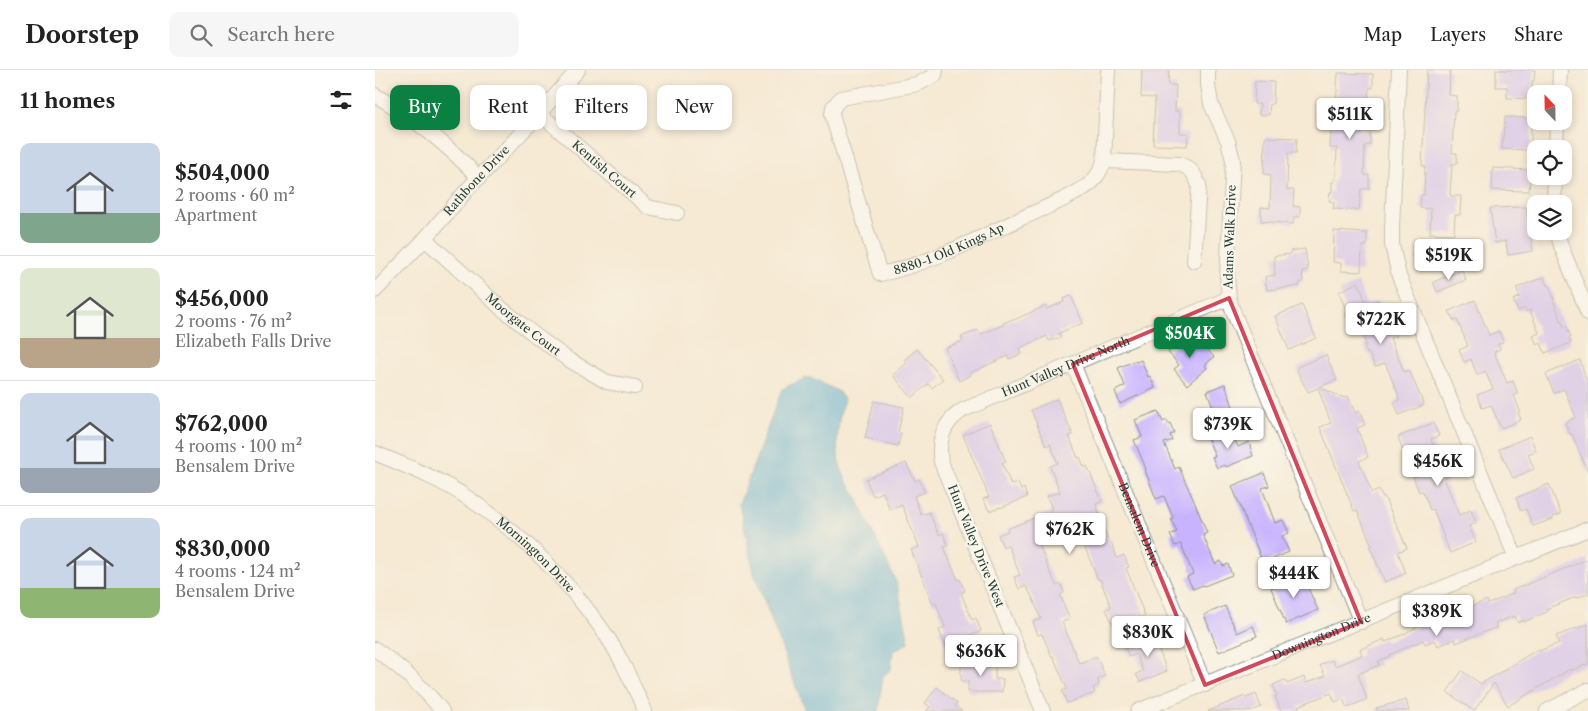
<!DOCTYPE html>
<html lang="en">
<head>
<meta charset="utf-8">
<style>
  :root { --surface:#fff; --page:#f6f6f6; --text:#222; --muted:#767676; --line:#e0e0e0; --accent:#0b8043 }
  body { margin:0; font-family:"Libre Caslon Text",serif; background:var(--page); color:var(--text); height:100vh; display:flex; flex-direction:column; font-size:19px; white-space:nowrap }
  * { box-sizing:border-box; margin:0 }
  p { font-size:16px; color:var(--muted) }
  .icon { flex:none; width:28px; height:28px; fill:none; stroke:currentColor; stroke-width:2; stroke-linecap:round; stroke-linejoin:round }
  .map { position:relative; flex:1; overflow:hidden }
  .panel { display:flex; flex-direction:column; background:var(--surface); width:375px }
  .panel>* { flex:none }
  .banner { position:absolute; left:15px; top:15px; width:475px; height:45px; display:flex; gap:10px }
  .needle { width:32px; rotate:338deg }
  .controls { position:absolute; left:1152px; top:15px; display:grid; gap:10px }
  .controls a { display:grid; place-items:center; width:45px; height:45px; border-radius:10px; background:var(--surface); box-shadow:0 2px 8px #0003; font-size:25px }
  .price { position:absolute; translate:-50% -42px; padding:0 11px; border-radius:5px; background:#fff; color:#222; font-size:16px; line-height:32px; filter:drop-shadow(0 1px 2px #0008) }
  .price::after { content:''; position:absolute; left:50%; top:30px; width:15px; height:11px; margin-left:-8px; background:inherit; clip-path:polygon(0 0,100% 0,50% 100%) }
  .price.on { background:var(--accent); color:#fff }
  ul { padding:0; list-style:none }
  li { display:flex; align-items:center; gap:15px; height:125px; padding:0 20px }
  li+li { border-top:1px solid var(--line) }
  li span { display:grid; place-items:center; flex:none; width:140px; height:100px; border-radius:10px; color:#555 }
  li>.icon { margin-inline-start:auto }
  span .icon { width:60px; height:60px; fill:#fffc; stroke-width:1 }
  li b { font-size:21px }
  h2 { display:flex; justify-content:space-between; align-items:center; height:60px; padding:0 20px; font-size:21px }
  .tag { padding:0 18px; border-radius:10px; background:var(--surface); box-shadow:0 2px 8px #0003; font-size:18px; line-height:45px }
  .tag.on { background:var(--accent); color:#fff }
  header { display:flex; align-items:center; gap:30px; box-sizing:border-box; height:70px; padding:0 25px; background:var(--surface); border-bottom:1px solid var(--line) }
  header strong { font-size:24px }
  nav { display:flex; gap:28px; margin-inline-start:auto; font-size:18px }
  .search { width:350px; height:45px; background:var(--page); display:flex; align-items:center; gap:12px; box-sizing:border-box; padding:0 18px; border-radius:10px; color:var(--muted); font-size:19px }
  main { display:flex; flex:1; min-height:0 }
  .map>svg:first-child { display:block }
  .water { fill:#57aed4; stroke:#3b7684 }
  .building { fill:#c8b4fe }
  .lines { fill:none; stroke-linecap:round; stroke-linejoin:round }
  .street-casing { stroke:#8a9484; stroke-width:16 }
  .street { stroke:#fff; stroke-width:14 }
  .marked { fill:none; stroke:#d1495b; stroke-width:4; stroke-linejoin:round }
  .labels { text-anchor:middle; stroke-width:4.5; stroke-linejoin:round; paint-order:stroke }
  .street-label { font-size:12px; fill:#1f3d34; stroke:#fbf7ec }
</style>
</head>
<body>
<header>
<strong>Doorstep</strong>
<div class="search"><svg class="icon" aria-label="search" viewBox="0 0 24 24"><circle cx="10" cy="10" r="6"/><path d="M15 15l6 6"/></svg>Search here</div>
<nav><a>Map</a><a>Layers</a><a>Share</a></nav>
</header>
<main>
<section class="panel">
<h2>11 homes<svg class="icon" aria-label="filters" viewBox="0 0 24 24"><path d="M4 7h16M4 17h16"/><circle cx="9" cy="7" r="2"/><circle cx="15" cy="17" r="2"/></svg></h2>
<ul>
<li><span style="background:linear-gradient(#c9d6e8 70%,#7fa58c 0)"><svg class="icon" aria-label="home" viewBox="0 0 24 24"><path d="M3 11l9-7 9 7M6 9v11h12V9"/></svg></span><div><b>$504,000</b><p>2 rooms · 60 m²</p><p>Apartment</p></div></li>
<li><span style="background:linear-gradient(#dfe7d0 70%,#b9a48a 0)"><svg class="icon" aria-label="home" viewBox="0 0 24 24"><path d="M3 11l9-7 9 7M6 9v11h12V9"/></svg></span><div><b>$456,000</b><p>2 rooms · 76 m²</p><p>Elizabeth Falls Drive</p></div></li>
<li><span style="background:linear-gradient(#c9d6e8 75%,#9aa5b1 0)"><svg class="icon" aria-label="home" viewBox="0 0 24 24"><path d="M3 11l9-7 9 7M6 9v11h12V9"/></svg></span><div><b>$762,000</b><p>4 rooms · 100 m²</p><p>Bensalem Drive</p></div></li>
<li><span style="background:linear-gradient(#c9d6e8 70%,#8fb573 0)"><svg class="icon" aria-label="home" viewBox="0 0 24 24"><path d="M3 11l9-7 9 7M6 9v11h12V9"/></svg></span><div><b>$830,000</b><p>4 rooms · 124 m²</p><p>Bensalem Drive</p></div></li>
</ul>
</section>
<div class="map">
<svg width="1213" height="641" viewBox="0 0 1213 641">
  <rect width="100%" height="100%" fill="#fbf7ec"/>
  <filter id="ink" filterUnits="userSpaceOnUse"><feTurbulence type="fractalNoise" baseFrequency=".02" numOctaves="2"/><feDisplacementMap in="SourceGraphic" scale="10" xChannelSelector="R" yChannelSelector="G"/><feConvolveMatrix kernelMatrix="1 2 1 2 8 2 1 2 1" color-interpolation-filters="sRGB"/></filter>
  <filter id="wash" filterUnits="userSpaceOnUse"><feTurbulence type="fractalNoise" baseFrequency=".0096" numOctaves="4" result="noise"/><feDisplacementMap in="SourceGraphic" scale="20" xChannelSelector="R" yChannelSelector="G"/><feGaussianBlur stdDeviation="1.12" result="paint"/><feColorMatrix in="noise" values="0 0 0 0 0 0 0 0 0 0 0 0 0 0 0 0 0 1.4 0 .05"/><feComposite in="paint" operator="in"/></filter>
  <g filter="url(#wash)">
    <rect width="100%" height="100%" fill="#f5ead4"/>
    <path class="water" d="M433,307L463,321L469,329L464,350L462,374L464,393L470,408L480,424L522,514L534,572L518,582L516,599L508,606L503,641H430L379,503L364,434L407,319Z"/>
    <g id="blocks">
      <path class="building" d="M767,0H794L793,15H801L800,41H805V63H813L812,76L778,75L780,28L766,27Z
        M1052,0H1075L1074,25L1082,26V41H1079L1077,83H1082V94H1077L1075,124L1076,126H1086L1085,145H1080L1079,164L1055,163L1056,139L1045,138L1046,125H1049L1050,96H1047Z
        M1121,0H1160L1159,11H1157V29L1132,28V17H1121Z
        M963,3L998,4V18H994L993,43H984V61H995V75H990L989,105H994V119H986L984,140L958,139L959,132L954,131L955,122H957V112H959L961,104L962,78H955L956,56H960Z
        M880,11L899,12L898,34H895L894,45H884L885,34H879Z
        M1130,47L1156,48V74H1155L1154,80L1127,79Z
        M890,67L922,68L921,83H913L912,120H919L918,136L925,137V147H919L918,154L886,151V137L895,138L896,105L889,104Z
        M1118,98L1156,100L1154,121L1117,120Z
        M1151,137L1158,181L1133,185L1131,171L1120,173L1115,138Z
        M959,161L992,163V176H987L986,202L966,201V193L958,192Z
        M1076,175L1080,184L1045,199L1040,189Z
        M930,179L933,200L927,201L928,212L924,213L925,216L892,220L890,207L900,205L899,186L915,184V181Z
        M1087,200L1091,210L1062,222L1058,212Z
        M1169,207L1172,216L1174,215L1179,229L1178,230L1189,257L1191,256L1196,267L1194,268L1196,273L1170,283L1166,273L1162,275L1158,266L1164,263L1155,240L1151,242L1150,238L1143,241L1138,230L1145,227L1141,218Z
        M983,212L992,235L1003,230L1014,256L1016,255L1021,266L1015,268L1029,302L1034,300L1049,335L1024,345L1019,332L1024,330L1023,324L1010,293L1000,297L994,283L992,284L989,275L991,274L982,253L975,256L970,244L972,243L964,222Z
        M696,226L708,253L684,263L686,267L674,271L672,266L645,278L647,284L634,289L633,286L595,303L596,305L584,311L570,278L588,271L586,267L603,260L606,264L628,255V253L638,249L639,250L670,236L672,239L689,232L688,229Z
        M1100,230L1114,265L1124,261L1128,272L1123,274L1125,279L1119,282L1132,313L1138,311L1143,324L1139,325L1145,341L1143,342L1146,350L1126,358L1116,335L1107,338L1102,325L1118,319L1110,301L1102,305L1096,289L1089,292L1084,280L1093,276L1082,250L1079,251L1074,241Z
        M927,235L941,268L914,280L900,246Z
        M813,265L827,279L830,277L839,287L830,295L832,298L812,315L799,299L804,295L793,282Z
        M542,279L568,309L557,318L553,314L537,328L518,305L532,293L529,290Z
        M951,285L962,310L944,317L969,328L973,326L980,343L984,341L990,355L982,358L993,387L984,391L997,423L1004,420L1007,427L1009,426L1032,478L1023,482L1031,503L1010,512L995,477L997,476L982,440L979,441L945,357L956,353L943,318L933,322L923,303L922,297Z
        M766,290L773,307L775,306L780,318L745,334L740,321L750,316L743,298L759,291L762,292Z
        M1205,290L1213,315V403L1197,364H1195L1190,353L1201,347L1189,319L1179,323L1171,304Z
        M850,314L861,345L848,350L844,340L840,342L832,321Z
        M682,329L698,365L694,366L703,388L705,387L709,397L712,396L727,431L721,434L732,468L737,474L742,488L749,485L754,497L751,498L770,546L740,559L731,539L736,537L725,509L723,510L702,458L684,465L680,455L660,463L674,500L682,516L686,514L689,523L685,525L695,549L687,552L704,593L722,587L730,606L723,609L724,615L718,618L720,623L692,633L687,621L692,619L678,586L677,587L667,564L663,565L658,552L666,549L658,529L651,516L644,519L639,507L645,505L633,475L628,477L623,465L633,461L632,459L675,442V440L677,439L672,426L685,422L675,396L683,393L675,374L671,376L656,340Z
        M499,331L529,337L523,362L526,363L523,376L490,368Z
        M783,341L788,352L792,350L793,354L795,353L799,363L795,365L797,370L789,373L800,399L804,397L819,431L832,463L828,465L840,494L846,491L848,496L853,494L857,505L829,516L828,515L818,519L812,507L818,504L806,474L800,476L795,464L802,462L796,449L798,448L789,426L781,429L770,400L771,399L759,370L767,367L760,350Z
        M615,353L631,392L627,393L636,415L643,413L646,420L649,418L652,427L625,438V437L614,441L608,429L614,427L588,365Z
        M1058,353L1064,366L1056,369L1066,394L1073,391L1078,404L1069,408L1084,445L1096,440L1101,453L1094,456L1101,472L1075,483L1058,439L1055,440L1048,421L1044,422L1038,407L1043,405L1034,384L1030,385L1023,367Z
        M855,358L863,377L874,372L878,386L851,397L850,395L842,398L837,387L840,386L833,369Z
        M1155,366L1161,381L1153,384L1159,399L1138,408L1124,379Z
        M531,393L540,411L544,409L550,422L539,426L546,445L554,442L564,465L568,463L573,476L569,477L583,510L585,509L590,521L586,523L597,550L601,548L606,561L596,565L597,568L572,579L564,560L570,557L561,533L558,534L536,480L544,477L527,435L515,440L508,422L498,426L491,409Z
        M889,403L894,416L887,418L900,453L908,450L914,463L907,466L914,482L888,493L857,416Z
        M1174,414L1186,444L1178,447V449L1158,456L1151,439L1146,441L1141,428Z
        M1213,489V524L1201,528V527L1171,539L1172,542L1149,552L1148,550L1143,553L1140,546L1120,553L1122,557L1081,573L1080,569L1063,576L1060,570L1050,574L1048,570L1014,585L1015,586L1003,591L1004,595L983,604L992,629L972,638L968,629L960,632L956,623L923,636L925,641H906L900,626L902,625L898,615L910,610L912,614L929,607L931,613L950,606L945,595L949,593L957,590L960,596L987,585L985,579L993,576L1009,569L1010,572L1032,563V562L1043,557L1042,556L1064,548L1065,550L1112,530L1113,534L1139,523L1138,520Z
        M927,505L943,540L911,554L896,518Z
        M850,536L862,563L878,556L882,566L844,582L829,545Z
        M1213,554V594L1195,601V599L1133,636L1119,613L1099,641L1072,622L1087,601L1106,614L1163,579L1164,581L1184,573L1181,566Z
        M782,565L787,576L783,578L792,601L765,612L761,604L768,601L761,584L754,587L750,578Z
        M586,591H620V609H628L627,622H593V611H586Z
        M562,617L582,633L580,636L587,641H551L555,637L550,633Z
        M881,624L886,637L877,641H833L870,626L871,628Z
        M1031,630L1034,641H1002L1001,638Z"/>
    </g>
  </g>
  <g filter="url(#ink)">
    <use href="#blocks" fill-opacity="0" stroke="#8a9484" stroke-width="1"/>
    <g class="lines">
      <g class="street-casing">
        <g id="street">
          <path id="s1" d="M561,0L560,5L543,14L466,28L458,37L457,45L505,204C552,195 604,168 647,148C665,140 705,124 718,111C723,105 727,98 729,91L733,0"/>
          <path d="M833,0V15L836,34L853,71L858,90L852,206L854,228L858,241L986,552"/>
          <path d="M1024,0L1017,158V175L1024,206L1141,488"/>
          <path d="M1184,24L1185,0"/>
          <path d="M0,25C39,48 73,75 104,108"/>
          <path id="s2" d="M164,43L273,137L302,143"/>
          <path d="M1181,79L1182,51"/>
          <path d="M729,91L804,94C816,98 819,103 824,115L819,191"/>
          <path d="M1179,134L1180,106"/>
          <path d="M1182,161L1186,176L1213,243"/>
          <path id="s3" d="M50,169L125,237L161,266L194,290L232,312L260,317"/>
          <path id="s4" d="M0,221L50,169L91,121L153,56L203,0"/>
          <path id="s5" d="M698,294L830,615"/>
          <path id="s6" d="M0,383C31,396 65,409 93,428C142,461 186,503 221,551C242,578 256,610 270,641"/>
          <path d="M0,579C25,597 48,616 67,641"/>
          <path id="s7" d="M668,641L566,392C562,369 569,352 588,340L854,228"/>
          <path id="s8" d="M763,641L1213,459"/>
          <path d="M1172,641L1213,620"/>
        </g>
      </g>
      <use href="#street" class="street"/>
    </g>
  </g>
  <path d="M0 0H1213V641H0ZM854,228L986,552L830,615L698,294Z" fill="#f5ead4" fill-opacity=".55" fill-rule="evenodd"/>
  <path class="marked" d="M854,228L986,552L830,615L698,294Z"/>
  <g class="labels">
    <g class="street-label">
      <text dy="4" stroke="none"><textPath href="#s2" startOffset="86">Kentish Court</textPath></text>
      <text dy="4" stroke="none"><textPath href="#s4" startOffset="150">Rathbone Drive</textPath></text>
      <text transform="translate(855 167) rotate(-88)" y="4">Adams Walk Drive</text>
      <text dy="4" stroke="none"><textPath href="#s1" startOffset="362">8880-1 Old Kings Ap</textPath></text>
      <text dy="4" stroke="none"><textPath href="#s3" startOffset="130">Moorgate Court</textPath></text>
      <text dy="4" stroke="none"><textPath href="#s7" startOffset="441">Hunt Valley Drive North</textPath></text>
      <text dy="4" stroke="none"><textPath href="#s5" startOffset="174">Bensalem Drive</textPath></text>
      <text transform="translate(601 476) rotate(68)" y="4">Hunt Valley Drive West</text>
      <text dy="4" stroke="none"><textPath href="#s6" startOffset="192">Mornington Drive</textPath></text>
      <text dy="4" stroke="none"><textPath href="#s8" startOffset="198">Downington Drive</textPath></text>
    </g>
  </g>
</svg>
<div class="controls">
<a><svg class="needle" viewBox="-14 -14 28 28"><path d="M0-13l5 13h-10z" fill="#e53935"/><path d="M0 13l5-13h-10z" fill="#767676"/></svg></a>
<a><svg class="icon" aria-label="locate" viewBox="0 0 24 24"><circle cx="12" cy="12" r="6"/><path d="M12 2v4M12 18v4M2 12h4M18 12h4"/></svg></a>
<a><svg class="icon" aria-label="layers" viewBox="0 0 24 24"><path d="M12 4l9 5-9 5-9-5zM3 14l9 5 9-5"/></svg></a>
</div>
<b class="price" style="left:975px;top:70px">$511K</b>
<b class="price" style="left:1074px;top:211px">$519K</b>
<b class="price" style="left:1006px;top:275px">$722K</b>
<b class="price on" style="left:815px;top:289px">$504K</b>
<b class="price" style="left:853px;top:380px">$739K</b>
<b class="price" style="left:1063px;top:417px">$456K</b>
<b class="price" style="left:695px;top:485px">$762K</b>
<b class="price" style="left:919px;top:529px">$444K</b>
<b class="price" style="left:1062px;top:567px">$389K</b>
<b class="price" style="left:773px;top:588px">$830K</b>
<b class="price" style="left:606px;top:607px">$636K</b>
<div class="banner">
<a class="tag on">Buy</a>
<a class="tag">Rent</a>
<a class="tag">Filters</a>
<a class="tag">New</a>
</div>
</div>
</main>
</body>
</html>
